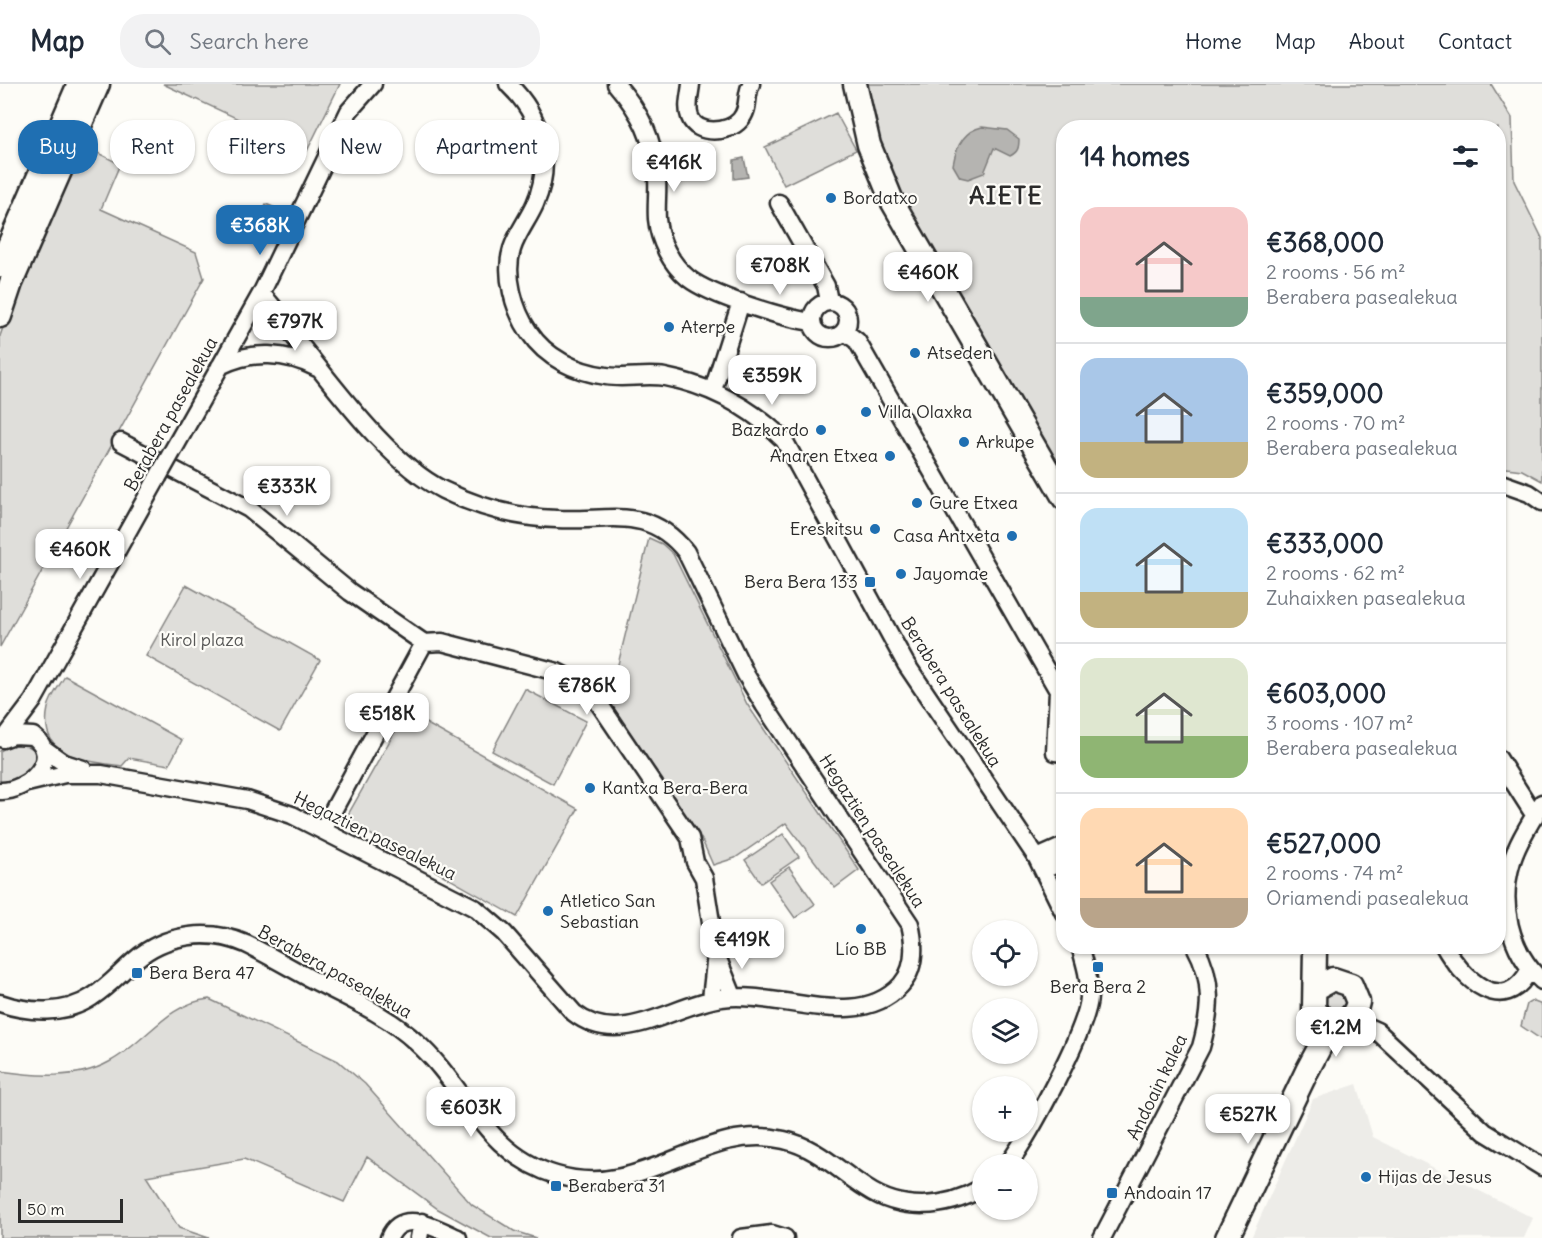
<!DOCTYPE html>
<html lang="en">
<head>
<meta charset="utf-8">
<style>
  :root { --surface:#fff; --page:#f2f2f3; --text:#1f2937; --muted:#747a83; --line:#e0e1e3; --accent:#1f6fb2 }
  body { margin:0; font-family:Delius,sans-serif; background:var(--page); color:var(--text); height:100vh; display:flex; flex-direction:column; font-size:22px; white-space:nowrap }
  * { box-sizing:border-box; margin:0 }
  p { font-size:20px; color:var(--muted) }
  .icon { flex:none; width:33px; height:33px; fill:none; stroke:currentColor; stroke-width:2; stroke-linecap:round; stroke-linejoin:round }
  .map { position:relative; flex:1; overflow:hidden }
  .panel { position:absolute; left:1056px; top:36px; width:450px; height:834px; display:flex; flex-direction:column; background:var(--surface); border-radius:24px; box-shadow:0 2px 4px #0004 }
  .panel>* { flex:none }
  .hud { position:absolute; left:18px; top:36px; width:570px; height:54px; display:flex; gap:12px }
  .controls { position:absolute; left:972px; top:836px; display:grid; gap:12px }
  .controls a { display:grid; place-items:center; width:66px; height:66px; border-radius:50%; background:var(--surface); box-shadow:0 2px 4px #0004; font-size:30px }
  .scale { position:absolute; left:18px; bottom:15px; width:105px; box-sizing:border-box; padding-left:6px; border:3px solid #2b2b2b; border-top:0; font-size:16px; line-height:21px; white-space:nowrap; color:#2b2b2b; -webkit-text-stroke:4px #fdfcf7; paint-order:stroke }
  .price { position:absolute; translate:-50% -51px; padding:0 14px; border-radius:12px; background:#fff; color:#222; font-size:20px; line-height:39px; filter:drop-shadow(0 2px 3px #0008) }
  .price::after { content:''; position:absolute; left:50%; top:36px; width:18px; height:14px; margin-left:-9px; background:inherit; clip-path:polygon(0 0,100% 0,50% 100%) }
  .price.current { background:var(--accent); color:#fff }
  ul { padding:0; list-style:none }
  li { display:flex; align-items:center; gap:18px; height:150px; padding:0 24px }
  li+li { border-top:2px solid var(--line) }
  li span { display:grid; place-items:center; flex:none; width:168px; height:120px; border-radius:18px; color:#555 }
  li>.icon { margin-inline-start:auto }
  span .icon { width:72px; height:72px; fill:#fffc; stroke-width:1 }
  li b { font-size:26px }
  h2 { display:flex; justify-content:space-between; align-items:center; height:72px; padding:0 24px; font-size:26px }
  .tag { padding:0 21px; border-radius:24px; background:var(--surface); box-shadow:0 2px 4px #0004; font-size:21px; line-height:54px }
  .tag.current { background:var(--accent); color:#fff }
  header { display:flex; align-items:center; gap:36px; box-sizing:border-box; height:84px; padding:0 30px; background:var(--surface); border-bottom:2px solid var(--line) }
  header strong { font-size:28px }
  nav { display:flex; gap:33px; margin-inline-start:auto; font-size:21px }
  .search { width:420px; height:54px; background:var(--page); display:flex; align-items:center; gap:15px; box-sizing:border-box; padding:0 21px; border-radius:24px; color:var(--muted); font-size:22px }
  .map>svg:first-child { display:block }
  .built { fill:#edece8 }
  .green { fill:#dfdeda; stroke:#858482; stroke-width:1.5 }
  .water { fill:#b5b4b1; stroke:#7e7d7b; stroke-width:1.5 }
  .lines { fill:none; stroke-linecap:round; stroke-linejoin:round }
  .street-casing { stroke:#2b2b2b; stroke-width:21 }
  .secondary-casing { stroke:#2b2b2b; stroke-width:27 }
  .street { stroke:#fdfcf7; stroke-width:16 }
  .secondary { stroke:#fdfcf7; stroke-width:22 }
  .street-bridge-casing { stroke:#2b2b2b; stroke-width:21; stroke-linecap:butt }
  .street-bridge { stroke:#fdfcf7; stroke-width:16 }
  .poi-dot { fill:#1f6fb2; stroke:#fdfcf7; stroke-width:2 }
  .labels { text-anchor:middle; stroke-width:4.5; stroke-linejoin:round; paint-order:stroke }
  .poi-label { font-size:18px; fill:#2b2b2b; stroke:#fdfcf7; text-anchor:start }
  .street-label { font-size:18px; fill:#2b2b2b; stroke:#fdfcf7 }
  .park-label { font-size:18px; fill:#585857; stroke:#fdfcf7 }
  .district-label { font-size:24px; font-weight:bold; letter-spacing:1.5px; fill:#2b2b2b; stroke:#fdfcf7 }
</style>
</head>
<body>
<header>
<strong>Map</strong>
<div class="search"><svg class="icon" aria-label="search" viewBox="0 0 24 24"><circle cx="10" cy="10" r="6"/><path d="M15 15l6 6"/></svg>Search here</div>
<nav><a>Home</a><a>Map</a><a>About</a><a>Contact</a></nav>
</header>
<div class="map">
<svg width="1542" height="1154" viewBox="0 0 1542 1154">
  <rect width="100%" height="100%" fill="#fdfcf7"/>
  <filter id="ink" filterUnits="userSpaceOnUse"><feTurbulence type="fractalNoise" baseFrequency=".0167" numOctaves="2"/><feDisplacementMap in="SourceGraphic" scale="12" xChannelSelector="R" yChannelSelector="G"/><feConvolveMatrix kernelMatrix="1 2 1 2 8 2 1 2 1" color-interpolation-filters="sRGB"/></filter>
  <g filter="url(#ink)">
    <path class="built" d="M1357,1000L1373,1053L1533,1134L1524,1154H1251L1313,1015Z"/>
    <path class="green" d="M163,0H340L307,67Z
      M862,0H1491L1512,34L1514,97L1542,154V397L1522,386L1499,383L1498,44H1064L1063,399L898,120Z
      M836,29L856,66L784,101L765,63Z
      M80,60L120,80L101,125L196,168L204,194L0,563V252L20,195Z
      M649,454L662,460L673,470L747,620L859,786L835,804L786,739L735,774L713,781L702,756L609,617Z
      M186,501L320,576L280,647L146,572Z
      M65,592L182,656L169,681L129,674L122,682C87,677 37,674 48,624C50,613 60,601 65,592Z
      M525,605L586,637L553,700L492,667Z
      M406,628L578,725L517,833L345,736Z
      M23,659L35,666C41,685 25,691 11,701L0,699V667L12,660Z
      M783,750L799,773L761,799L745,776Z
      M789,783L815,820L795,834L769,797Z
      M1325 917a10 10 0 1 1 20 0a10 10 0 1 1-20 0Z
      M209,915L338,977L365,1000L472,1121L514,1147L536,1154H491L438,1125L367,1073L344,1118L244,1075L146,1092L179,1144L209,1154H0V987C35,992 77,996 109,978C146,959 165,920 209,915Z
      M1532,917L1542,921V956L1521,942L1527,920Z"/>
    <path class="water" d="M982,43L1007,46L1019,55C1019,64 1018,68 1010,72L994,64L984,89L968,95L960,93L953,81C956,63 963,47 982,43Z
      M744,74L748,93L734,95V76Z
      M266,120L280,126L268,152L254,147Z"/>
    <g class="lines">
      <g class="street-casing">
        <path id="street" d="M508,0C541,31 554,77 535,120C528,136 517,149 512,165C504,191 514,226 529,248C546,274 576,288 606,292C625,295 646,290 665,293C712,302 750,323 784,356L906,580L1037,774L1064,829
          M616,0C641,29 654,55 657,94C658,107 656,121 657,135C659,157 671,180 688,194C711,212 783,234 812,238
          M691,0C690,11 686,23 690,33C697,52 729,49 740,36C750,25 745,12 751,0
          M779,119L826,202L829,217
          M812 236a18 18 0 1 1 36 0a18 18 0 1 1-36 0Z
          M844,247L857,257L1064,617
          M220,282C251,266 287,268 317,284
          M713,306L741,218
          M121,358L249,425L350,508L424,559L442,558L557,588L575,597L598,618L690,754L695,778L704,794L716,870L733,912
          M172,368L261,210L349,27L373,0
          M1498,398L1529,409L1542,418
          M1058,607L1055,668L1064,669
          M5,654L33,617L158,393
          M43,664L64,679L83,685
          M1498,674L1535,732
          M27,699L65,690H101L247,716L292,731L475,824L504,849L574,929C620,965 672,921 721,914C778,906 857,949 901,901C916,884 915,861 910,840L764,621L746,591L686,468C648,420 609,438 557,435C517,434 478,423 443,406C390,379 340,310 303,264C288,246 278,225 261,210
          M0,707C27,708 64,674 33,652L14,651L3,655
          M1542,719C1531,738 1518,757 1512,777C1499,819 1509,867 1542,897
          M323,745L424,559
          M1037,774L1064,762
          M1044,786L1064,776
          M1444,862C1461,893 1504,936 1530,885
          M711,915L716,870
          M0,919C29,929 65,931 92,913C108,903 121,888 135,876C165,850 209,844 246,860C269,871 292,885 315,897C350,915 387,931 416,958C467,1003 483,1069 556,1091C644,1117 702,1037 784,1056C816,1063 838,1086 866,1104C902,1128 945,1125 982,1104
          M1345,937L1357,938L1377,947L1485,1048L1542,1083
          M1008,1080C1029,1052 1088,944 1089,913C1090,895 1085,879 1080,862
          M389,1154C402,1123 437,1145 458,1154
          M419,1154L422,1138
          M741,1154L772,1150L785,1154
          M1102,1154L1201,963C1211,927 1214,896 1195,862"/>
      </g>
      <g class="secondary-casing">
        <path id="secondary" d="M855,0L869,61L892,117L1064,414
          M0,182L79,0
          M0,232L11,199L98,0
          M1315,864L1314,926L1329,939C1345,940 1355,933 1358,918L1351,901L1333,895L1317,904
          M1227,1154L1307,987L1324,955L1336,939"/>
      </g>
      <use href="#street" class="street"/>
      <use href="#secondary" class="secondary"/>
      <g class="street-bridge-casing">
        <path id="street-bridge" d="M158,393L172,368"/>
      </g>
      <use href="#street-bridge" class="street-bridge"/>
    </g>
  </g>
  <g class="poi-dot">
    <circle cx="831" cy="114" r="6"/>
    <circle cx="669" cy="243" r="6"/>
    <circle cx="915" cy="269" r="6"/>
    <circle cx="866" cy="328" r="6"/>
    <circle cx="821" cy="346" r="6"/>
    <circle cx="964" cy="358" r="6"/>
    <circle cx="890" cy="372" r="6"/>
    <circle cx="917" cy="419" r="6"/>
    <circle cx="875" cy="445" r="6"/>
    <circle cx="1012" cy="452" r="6"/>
    <circle cx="901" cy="490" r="6"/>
    <rect x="864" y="492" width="12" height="12" rx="3"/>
    <circle cx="590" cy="704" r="6"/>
    <circle cx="548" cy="827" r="6"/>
    <circle cx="861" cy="845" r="6"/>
    <rect x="1092" y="877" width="12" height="12" rx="3"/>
    <rect x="131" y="883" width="12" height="12" rx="3"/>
    <circle cx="1366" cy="1093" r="6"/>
    <rect x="550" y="1096" width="12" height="12" rx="3"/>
    <rect x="1106" y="1103" width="12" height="12" rx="3"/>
  </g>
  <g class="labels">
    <g class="poi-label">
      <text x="843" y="120">Bordatxo</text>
      <text x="681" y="249">Aterpe</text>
      <text x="927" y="275">Atseden</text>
      <text x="878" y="334">Villa Olaxka</text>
      <text x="809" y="352" text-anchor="end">Bazkardo</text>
      <text x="976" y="364">Arkupe</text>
      <text x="878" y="378" text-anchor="end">Anaren Etxea</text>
      <text x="929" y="425">Gure Etxea</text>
      <text x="863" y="451" text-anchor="end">Ereskitsu</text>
      <text x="1000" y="458" text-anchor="end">Casa Antxeta</text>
      <text x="913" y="496">Jayomae</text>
      <text x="858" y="504" text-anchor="end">Bera Bera 133</text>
      <text x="602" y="710">Kantxa Bera-Bera</text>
      <text x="560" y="823">Atletico San<tspan x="560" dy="21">Sebastian</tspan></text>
      <text x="861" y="871" text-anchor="middle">Lío BB</text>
      <text x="149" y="895">Bera Bera 47</text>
      <text x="1098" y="909" text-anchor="middle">Bera Bera 2</text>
      <text x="1378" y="1099">Hijas de Jesus</text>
      <text x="568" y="1108">Berabera 31</text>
      <text x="1124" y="1115">Andoain 17</text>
    </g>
    <g class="street-label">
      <text transform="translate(171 330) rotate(-61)" y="6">Berabera pasealekua</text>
      <text transform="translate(951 608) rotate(58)" y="6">Berabera pasealekua</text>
      <text transform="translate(872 747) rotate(57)" y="6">Hegaztien pasealekua</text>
      <text transform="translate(375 752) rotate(26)" y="6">Hegaztien pasealekua</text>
      <text transform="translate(335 888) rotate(29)" y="6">Berabera pasealekua</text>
      <text transform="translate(1157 1003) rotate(-64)" y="6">Andoain kalea</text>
    </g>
    <g class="park-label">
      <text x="202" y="562">Kirol plaza</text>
    </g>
    <g class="district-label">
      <text x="1006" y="120">AIETE</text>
    </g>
  </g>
</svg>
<div class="controls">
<a><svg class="icon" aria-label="locate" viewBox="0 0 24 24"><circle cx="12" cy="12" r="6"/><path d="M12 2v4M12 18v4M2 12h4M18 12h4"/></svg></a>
<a><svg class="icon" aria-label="layers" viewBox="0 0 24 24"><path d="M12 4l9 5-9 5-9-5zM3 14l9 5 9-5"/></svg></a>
<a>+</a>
<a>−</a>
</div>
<div class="scale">50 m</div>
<b class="price" style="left:674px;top:109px">€416K</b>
<b class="price current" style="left:260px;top:172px">€368K</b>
<b class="price" style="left:780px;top:212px">€708K</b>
<b class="price" style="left:928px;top:219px">€460K</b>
<b class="price" style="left:295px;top:268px">€797K</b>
<b class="price" style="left:772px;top:322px">€359K</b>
<b class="price" style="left:287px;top:433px">€333K</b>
<b class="price" style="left:80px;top:496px">€460K</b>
<b class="price" style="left:587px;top:632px">€786K</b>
<b class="price" style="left:387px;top:660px">€518K</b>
<b class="price" style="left:742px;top:886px">€419K</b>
<b class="price" style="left:1336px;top:974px">€1.2M</b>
<b class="price" style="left:471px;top:1054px">€603K</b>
<b class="price" style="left:1248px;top:1061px">€527K</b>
<div class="hud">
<a class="tag current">Buy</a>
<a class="tag">Rent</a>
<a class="tag">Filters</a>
<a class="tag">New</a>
<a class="tag">Apartment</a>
</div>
<section class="panel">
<h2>14 homes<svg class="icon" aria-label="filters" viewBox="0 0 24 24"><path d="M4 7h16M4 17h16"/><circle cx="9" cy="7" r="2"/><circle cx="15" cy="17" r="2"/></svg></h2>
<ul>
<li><span style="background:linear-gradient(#f6c9c9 75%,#7fa58c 0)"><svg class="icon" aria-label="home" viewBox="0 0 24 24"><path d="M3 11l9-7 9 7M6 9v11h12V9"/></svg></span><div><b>€368,000</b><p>2 rooms · 56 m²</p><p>Berabera pasealekua</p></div></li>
<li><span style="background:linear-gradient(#a9c7e8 70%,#c2b280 0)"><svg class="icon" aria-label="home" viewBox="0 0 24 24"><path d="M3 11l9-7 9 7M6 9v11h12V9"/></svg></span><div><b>€359,000</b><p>2 rooms · 70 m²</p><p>Berabera pasealekua</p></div></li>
<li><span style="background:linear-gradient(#bfe0f5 70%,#c2b280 0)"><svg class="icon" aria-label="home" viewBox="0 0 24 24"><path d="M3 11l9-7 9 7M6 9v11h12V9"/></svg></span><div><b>€333,000</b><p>2 rooms · 62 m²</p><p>Zuhaixken pasealekua</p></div></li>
<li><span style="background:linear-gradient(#dfe7d0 65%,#8fb573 0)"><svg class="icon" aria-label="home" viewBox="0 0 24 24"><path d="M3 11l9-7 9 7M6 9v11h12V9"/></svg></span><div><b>€603,000</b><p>3 rooms · 107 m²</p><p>Berabera pasealekua</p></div></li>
<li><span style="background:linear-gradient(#ffd9b3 75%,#b9a48a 0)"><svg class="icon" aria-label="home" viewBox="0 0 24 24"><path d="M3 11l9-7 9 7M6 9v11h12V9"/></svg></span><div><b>€527,000</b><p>2 rooms · 74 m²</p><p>Oriamendi pasealekua</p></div></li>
</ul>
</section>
</div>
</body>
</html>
